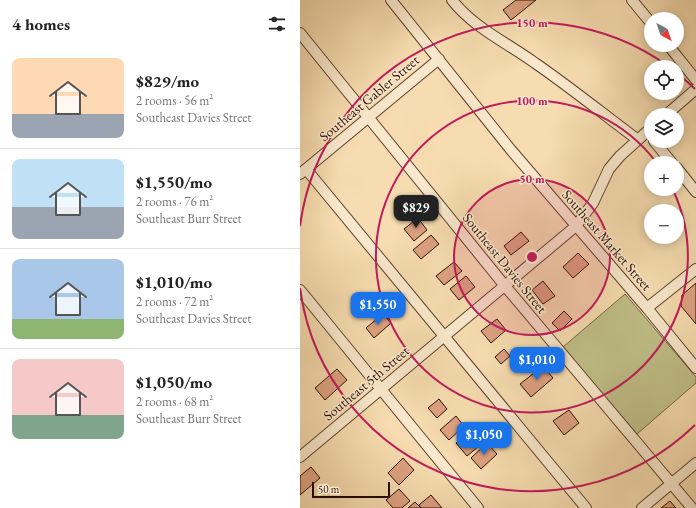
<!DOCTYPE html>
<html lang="en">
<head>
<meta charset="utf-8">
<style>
  :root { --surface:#fff; --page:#f6f6f6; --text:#222; --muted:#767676; --line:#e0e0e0; --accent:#1a73e8 }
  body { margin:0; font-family:"EB Garamond",serif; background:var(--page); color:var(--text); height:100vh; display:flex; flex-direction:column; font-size:15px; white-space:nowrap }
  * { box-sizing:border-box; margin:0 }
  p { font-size:13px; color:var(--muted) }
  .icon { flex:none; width:22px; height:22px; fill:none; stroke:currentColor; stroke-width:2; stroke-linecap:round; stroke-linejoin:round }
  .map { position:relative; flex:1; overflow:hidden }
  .panel { display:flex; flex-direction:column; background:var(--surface); width:300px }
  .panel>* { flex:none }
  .needle { width:26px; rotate:140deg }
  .controls { position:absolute; left:344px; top:12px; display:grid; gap:8px }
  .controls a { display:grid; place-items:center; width:40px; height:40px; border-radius:50%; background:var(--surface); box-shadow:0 2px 10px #0003; font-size:20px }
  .scale { position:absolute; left:12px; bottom:10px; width:78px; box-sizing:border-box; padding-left:4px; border:2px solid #2c0d00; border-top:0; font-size:11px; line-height:14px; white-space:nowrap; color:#2c0d00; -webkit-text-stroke:3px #f9e8cc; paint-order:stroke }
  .price { position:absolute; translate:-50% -34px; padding:0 9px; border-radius:8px; background:var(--accent); color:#fff; font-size:13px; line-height:26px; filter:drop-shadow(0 1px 2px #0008) }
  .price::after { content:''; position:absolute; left:50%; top:24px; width:12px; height:9px; margin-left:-6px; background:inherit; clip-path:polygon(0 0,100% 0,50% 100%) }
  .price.current { background:#222; color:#fff }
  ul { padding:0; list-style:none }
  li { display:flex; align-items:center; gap:12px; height:100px; padding:0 12px }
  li+li { border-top:1px solid var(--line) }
  li span { display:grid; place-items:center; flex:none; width:112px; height:80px; border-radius:8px; color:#555 }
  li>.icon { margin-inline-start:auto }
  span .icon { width:48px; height:48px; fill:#fffc; stroke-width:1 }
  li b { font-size:17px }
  h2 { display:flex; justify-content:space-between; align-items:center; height:48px; padding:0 12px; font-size:17px }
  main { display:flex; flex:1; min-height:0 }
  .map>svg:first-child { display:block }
  .green { fill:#c0bf88; stroke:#766644 }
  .building { fill:#dda180; stroke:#2c0d00 }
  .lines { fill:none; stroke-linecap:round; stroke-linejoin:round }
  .minor-casing { stroke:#5e412c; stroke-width:12 }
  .minor { stroke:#f9e8cc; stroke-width:10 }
  .ring { fill:none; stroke:#c2185b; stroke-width:2 }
  .labels { text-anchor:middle; stroke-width:3; stroke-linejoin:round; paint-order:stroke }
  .street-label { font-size:14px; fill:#2c0d00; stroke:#f9e8cc }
  .centre { fill:#c2185b; stroke:#f9e8cc; stroke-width:2 }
  .ring-label { font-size:12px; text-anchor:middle; font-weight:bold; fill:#c2185b; stroke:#f9e8cc; stroke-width:3; stroke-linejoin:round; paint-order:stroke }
</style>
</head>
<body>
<main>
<section class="panel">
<h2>4 homes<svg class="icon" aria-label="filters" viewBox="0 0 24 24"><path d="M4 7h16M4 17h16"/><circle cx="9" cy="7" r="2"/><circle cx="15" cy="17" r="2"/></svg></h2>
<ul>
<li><span style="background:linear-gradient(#ffd9b3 70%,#9aa5b1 0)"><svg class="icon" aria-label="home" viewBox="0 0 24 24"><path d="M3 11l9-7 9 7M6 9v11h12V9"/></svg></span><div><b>$829/mo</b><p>2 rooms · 56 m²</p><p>Southeast Davies Street</p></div></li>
<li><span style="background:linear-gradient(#bfe0f5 60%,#9aa5b1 0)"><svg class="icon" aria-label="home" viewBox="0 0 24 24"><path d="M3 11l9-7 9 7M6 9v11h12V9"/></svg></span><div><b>$1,550/mo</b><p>2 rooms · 76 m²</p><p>Southeast Burr Street</p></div></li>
<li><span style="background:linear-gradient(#a9c7e8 75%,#8fb573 0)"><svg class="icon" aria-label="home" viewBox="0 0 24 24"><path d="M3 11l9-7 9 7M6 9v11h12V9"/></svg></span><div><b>$1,010/mo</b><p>2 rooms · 72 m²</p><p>Southeast Davies Street</p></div></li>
<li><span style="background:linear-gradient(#f6c9c9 70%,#7fa58c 0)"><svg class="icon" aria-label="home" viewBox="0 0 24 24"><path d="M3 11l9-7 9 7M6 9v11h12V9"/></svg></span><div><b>$1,050/mo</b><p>2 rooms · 68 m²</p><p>Southeast Burr Street</p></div></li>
</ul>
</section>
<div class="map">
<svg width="396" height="508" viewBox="0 0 396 508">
  <rect width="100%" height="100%" fill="#f6dcb0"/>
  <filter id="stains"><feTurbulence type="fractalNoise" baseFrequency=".005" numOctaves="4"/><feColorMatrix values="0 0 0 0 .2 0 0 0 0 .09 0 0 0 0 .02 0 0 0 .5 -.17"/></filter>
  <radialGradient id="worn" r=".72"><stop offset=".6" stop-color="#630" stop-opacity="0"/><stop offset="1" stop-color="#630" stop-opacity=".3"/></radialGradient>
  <path class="green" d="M325,294L396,377V383L337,434L263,347Z"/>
  <path class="building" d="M216,0H236L211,20L203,10Z
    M118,218L127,230L114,241L104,229Z
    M221,232L229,241L211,255L204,246Z
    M131,235L139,244L121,259L113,250Z
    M278,253L289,264L273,278L263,267Z
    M154,262L162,271L144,285L136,276Z
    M166,276L175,287L159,300L150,289Z
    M243,281L255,296L243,304L232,290Z
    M396,283V324L381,306L382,295Z
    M264,311L272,319L260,331L252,323Z
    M83,314L91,323L74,338L66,328Z
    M197,319L206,330L191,343L181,331Z
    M204,349L210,356L201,364L195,357Z
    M243,366L253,378L231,397L220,384Z
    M37,369L47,380L25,400L15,388Z
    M139,399L147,409L137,418L128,408Z
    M269,410L279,423L264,435L253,421Z
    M156,416L164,426L149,440L140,430Z
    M174,428L185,441L167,456L156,443Z
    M187,443L197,454L181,469L171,458Z
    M103,458L114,470L99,485L88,473Z
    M11,467L20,478L0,495V476Z
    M99,489L110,501L102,508H93L86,500Z
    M131,495L142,508H121L119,505Z
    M370,501L376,508H361Z
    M115,502L121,508H108Z"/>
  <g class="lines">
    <g class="minor-casing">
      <path id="minor" d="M91,0L211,150L347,308L396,368
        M152,0C174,28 206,42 235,63C270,87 303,114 338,140
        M332,0L351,23
        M0,33L205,286L392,508
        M368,45L396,80
        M366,115L396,89
        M354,141L372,163
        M377,168L396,192
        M6,169L286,508
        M0,174L139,59
        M0,290L178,508
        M347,308L396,269
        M0,457L276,226L293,203L309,169L320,156L351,128
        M342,508L396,463"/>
    </g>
    <use href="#minor" class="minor"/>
  </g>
  <circle cx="232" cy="257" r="78" fill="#c2185b" fill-opacity=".12"/>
  <g class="ring">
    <circle cx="232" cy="257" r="78"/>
    <path d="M373 190A156 156 0 1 1 356 162"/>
    <path d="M395 425A234 234 0 0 1 0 288M0 226A234 234 0 0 1 368 66M378 74A234 234 0 0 1 395 89"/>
  </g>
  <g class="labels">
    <g class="street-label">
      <text transform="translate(69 98) rotate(-40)" y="5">Southeast Gabler Street</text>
      <text transform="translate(307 240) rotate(49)" y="5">Southeast Market Street</text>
      <text transform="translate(205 263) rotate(51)" y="5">Southeast Davies Street</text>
      <text transform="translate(66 383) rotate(-40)" y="5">Southeast 5th Street</text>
    </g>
  </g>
  <circle cx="232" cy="257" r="6" class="centre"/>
  <g class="ring-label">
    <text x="232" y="27">150 m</text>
    <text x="232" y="105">100 m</text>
    <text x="232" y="183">50 m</text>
  </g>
  <rect width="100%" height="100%" filter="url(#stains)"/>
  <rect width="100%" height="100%" fill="url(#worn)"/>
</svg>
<div class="controls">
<a><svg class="needle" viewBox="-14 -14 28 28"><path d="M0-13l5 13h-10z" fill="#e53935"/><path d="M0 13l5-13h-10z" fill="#767676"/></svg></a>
<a><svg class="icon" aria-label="locate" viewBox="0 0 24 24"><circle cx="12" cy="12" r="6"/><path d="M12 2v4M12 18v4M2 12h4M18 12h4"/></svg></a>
<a><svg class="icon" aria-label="layers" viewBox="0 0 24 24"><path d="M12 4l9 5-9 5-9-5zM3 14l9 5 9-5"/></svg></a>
<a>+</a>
<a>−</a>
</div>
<div class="scale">50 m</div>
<b class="price current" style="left:116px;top:229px">$829</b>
<b class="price" style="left:78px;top:326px">$1,550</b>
<b class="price" style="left:237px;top:381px">$1,010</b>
<b class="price" style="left:184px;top:456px">$1,050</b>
</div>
</main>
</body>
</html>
